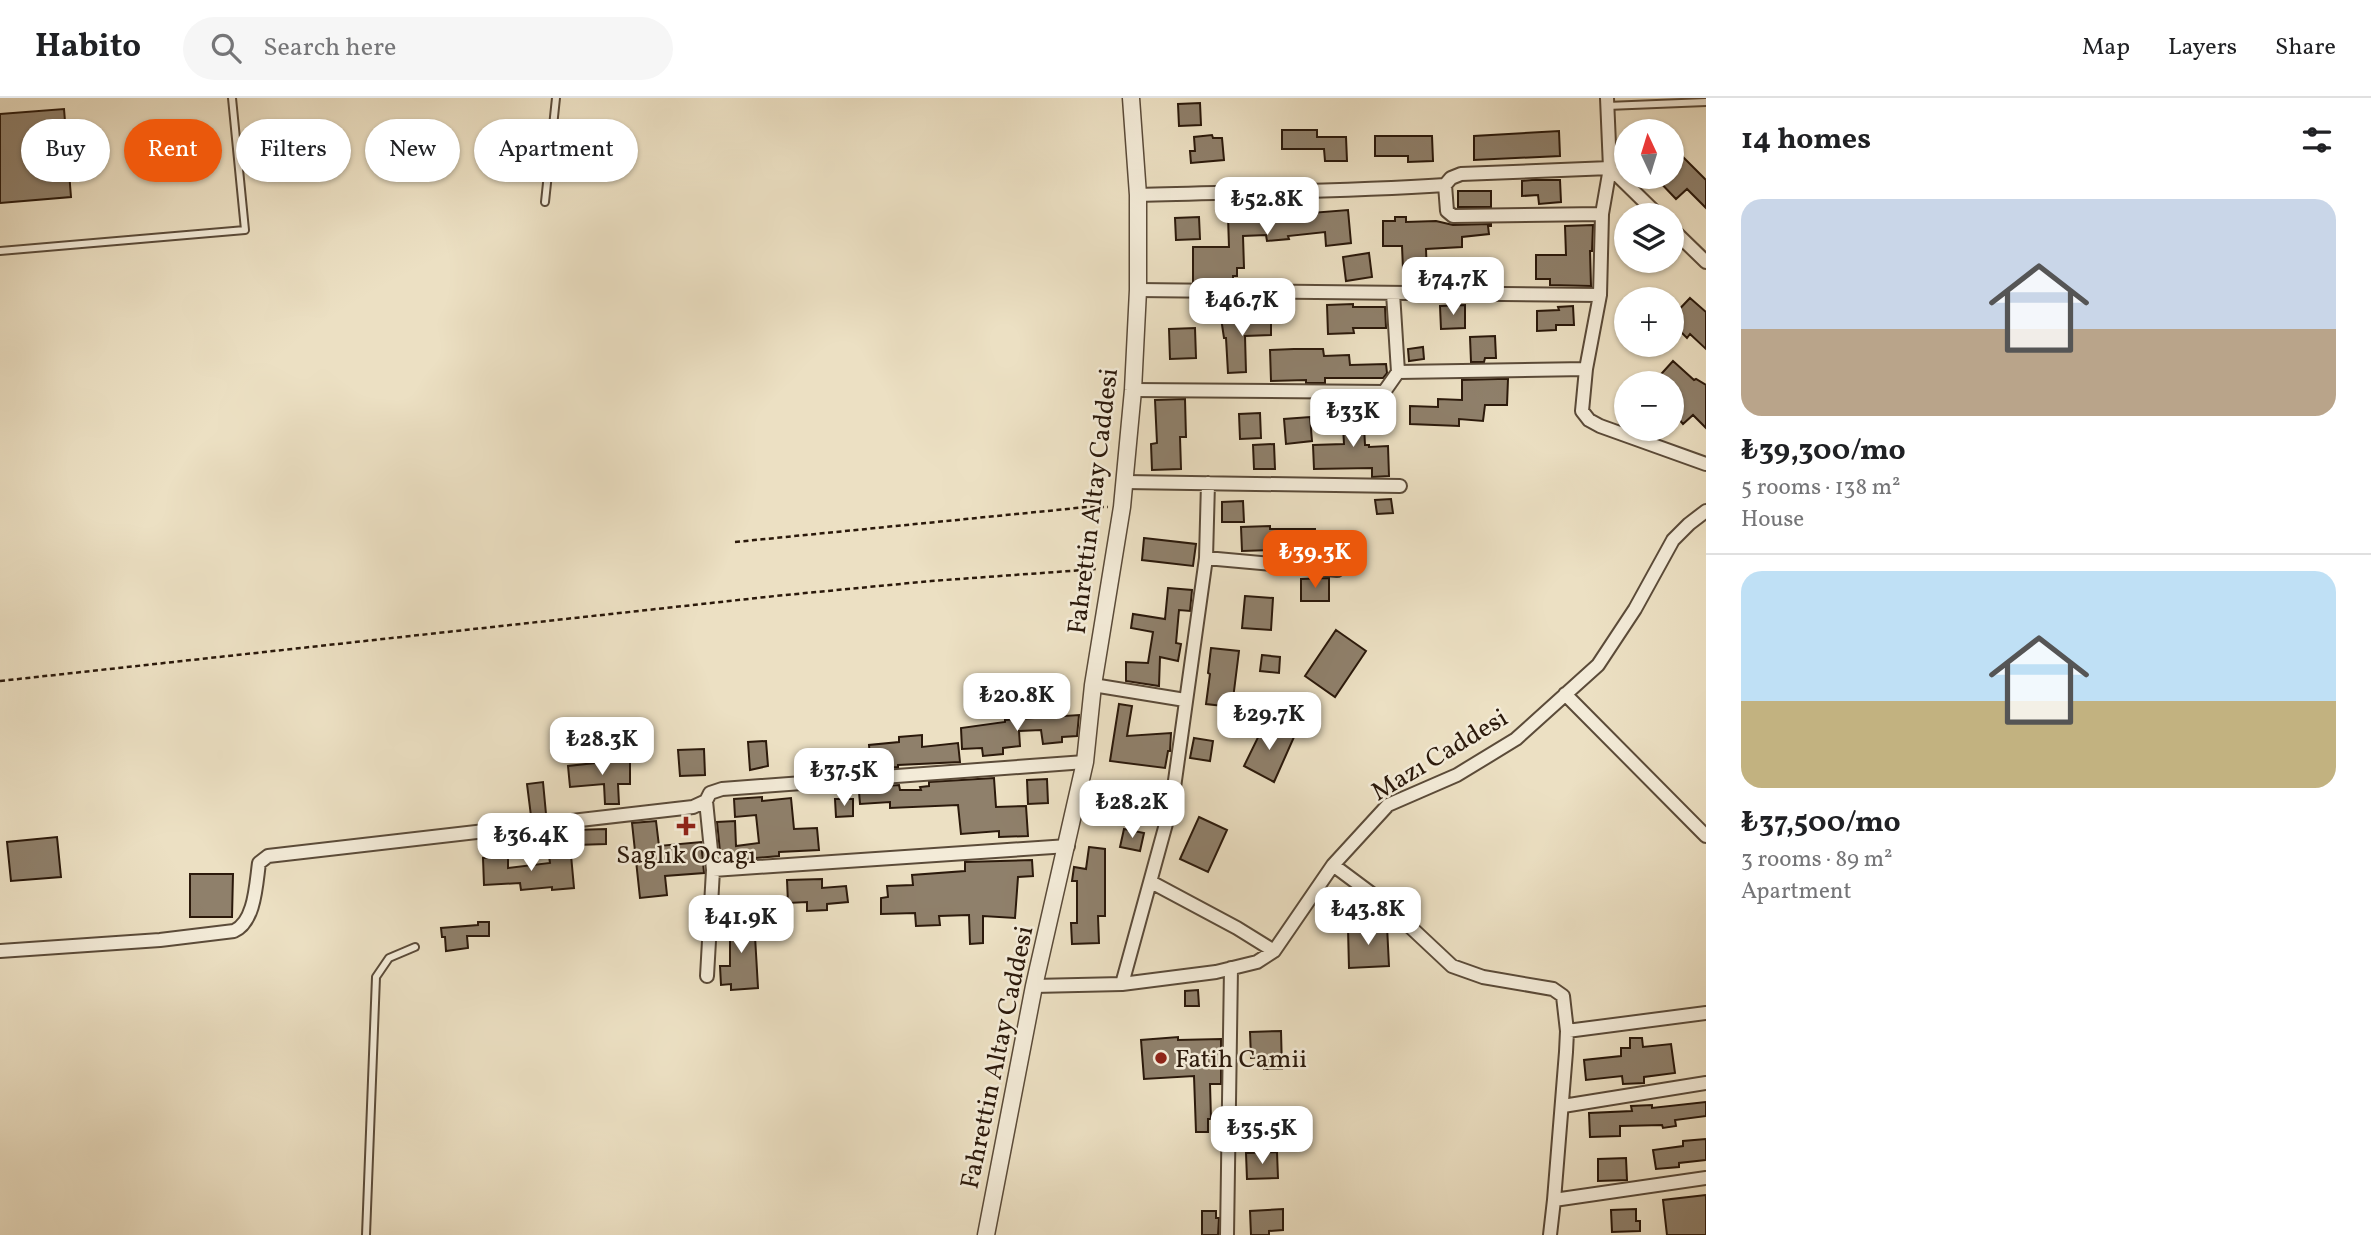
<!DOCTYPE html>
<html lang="en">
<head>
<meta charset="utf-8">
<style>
  :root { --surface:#fff; --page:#f6f6f6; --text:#202124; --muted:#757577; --line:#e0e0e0; --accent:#ea580c }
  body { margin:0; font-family:Vollkorn,serif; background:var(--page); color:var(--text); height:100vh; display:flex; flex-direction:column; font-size:26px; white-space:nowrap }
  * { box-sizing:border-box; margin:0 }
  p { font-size:23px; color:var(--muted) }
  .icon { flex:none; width:38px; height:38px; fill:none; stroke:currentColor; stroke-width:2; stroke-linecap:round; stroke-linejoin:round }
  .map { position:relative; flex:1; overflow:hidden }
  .drawer { display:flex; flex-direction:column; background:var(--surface); width:665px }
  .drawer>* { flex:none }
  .guide { position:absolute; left:21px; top:21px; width:665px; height:63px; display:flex; gap:14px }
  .needle { width:46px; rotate:356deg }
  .buttons { position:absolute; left:1614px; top:21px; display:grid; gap:14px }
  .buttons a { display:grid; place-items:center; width:70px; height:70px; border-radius:50%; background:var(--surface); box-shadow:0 2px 5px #0004; font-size:35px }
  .price { position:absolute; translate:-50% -60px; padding:0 16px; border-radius:14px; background:#fff; color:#222; font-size:23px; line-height:46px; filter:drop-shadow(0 2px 4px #0008) }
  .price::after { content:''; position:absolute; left:50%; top:42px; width:21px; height:16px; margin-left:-10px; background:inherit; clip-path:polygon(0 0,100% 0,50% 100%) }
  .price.current { background:var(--accent); color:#fff }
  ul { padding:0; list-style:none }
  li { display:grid; align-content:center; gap:14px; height:371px; padding:0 35px }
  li+li { border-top:2px solid var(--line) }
  li span { display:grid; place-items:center; height:217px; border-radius:21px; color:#555 }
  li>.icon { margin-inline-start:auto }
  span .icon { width:126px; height:126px; fill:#fffc; stroke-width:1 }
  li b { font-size:30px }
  h2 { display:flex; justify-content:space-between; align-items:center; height:84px; padding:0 35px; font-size:30px }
  .chip { padding:0 24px; border-radius:32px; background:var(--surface); box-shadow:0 2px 5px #0004; font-size:24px; line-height:63px }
  .chip.current { background:var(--accent); color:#fff }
  header { display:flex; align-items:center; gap:42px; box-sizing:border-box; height:98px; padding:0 35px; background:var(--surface); border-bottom:2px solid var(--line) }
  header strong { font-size:33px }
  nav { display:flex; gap:38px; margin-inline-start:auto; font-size:24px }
  .search { width:490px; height:63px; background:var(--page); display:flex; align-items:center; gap:18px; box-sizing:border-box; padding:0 24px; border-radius:38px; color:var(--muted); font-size:26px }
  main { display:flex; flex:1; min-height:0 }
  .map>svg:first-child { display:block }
  .building { fill:#8f806b; stroke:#2b190b; stroke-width:2 }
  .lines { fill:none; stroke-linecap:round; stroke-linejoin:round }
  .service-casing { stroke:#5b4b39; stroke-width:10 }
  .minor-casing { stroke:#5b4b39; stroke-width:16 }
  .tertiary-casing { stroke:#5b4b39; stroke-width:19 }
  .path { stroke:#2b190b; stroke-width:2.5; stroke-dasharray:5 3.5; stroke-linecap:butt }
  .service { stroke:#f3ebd8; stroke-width:6 }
  .minor { stroke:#f3ebd8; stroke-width:12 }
  .tertiary { stroke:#f3ebd8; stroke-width:16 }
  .poi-dot { fill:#8f2418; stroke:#f3ebd8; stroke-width:2.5 }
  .labels { text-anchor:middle; stroke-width:5; stroke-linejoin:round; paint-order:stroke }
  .street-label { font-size:26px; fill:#2b190b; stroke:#f3ebd8 }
  .poi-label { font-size:26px; fill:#2b190b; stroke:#f3ebd8 }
</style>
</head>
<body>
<header>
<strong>Habito</strong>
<div class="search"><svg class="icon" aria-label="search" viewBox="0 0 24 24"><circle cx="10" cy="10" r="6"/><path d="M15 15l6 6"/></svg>Search here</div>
<nav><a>Map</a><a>Layers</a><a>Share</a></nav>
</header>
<main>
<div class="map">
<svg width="1706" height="1137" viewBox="0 0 1706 1137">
  <rect width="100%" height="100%" fill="#ece0c3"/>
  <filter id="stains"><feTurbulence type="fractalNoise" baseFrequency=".00286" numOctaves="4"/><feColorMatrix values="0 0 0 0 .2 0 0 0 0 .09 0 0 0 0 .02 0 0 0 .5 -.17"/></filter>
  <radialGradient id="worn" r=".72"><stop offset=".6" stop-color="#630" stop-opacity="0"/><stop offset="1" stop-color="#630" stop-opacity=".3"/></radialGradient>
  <path class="building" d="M1200,5L1201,27L1179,28L1178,6Z
    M64,11L71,99L0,105V16Z
    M1282,32H1317V39H1346L1347,63H1325L1324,51H1282Z
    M1559,33L1560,58L1474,62V38Z
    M1212,37L1213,40H1222L1224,62L1191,65L1190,53H1195L1194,39Z
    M1375,38H1432L1433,63L1408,64V58H1375Z
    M1683,59L1706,82V110L1687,91L1676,101L1655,79H1671V70Z
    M1532,82H1560L1561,104L1539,106L1538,97L1522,98V83Z
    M1458,93H1491V109H1458Z
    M1285,106L1286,109L1310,106L1311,115L1348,112L1351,145L1326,148L1325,134L1288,138L1289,141L1267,143L1266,137L1243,138L1244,170H1237V178H1233V182L1193,184V149H1229L1228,119H1240V115L1264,114L1263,108Z
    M1199,119L1200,141L1176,142L1175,120Z
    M1395,119H1406V124L1436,123L1453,127L1491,126V128H1488L1489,136L1462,139V149L1426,151L1427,179H1415L1414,171H1403L1402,148H1383V123H1395Z
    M1593,127L1592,153H1590L1591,188L1550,187V181H1536V157H1566L1565,128Z
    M1369,155L1372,179L1346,183L1343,159Z
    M1690,200L1706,214V251L1690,236L1687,240L1671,224V220Z
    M1353,206V209H1385L1386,230H1353L1354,235L1328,236L1327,207Z
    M1465,207V230L1441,231L1440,208Z
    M1573,208L1574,227H1556V232L1537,233V213L1559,212L1558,209Z
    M1271,217V237L1245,238L1246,274L1228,275L1226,240H1224L1221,220Z
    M1195,230L1196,260L1170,261L1169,231Z
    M1495,238L1496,260H1485L1484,264H1471L1470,239Z
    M1423,249L1424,261L1409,263L1408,251Z
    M1294,251H1323L1324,258L1349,257L1350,267L1386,266L1387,275L1383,280H1325V285H1306V282L1271,283L1270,252Z
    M1673,263L1694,282L1696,281L1706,287V330L1693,317L1683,326L1671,312V285H1653Z
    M1498,281H1508L1507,307H1485L1483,323L1459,321V328L1410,326V308L1438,309V301L1462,302V282Z
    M1185,301L1186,339H1180L1181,371L1152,372L1151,346L1157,345L1155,302Z
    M1363,309L1365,347H1369V349L1388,348L1389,378L1372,379V370L1314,371L1313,347L1344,346L1342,310Z
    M1260,315L1261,340L1240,341L1239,316Z
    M1310,319L1312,343L1286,346L1284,321Z
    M1274,346L1275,371H1254L1253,347Z
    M1391,401L1393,415L1377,416L1375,402Z
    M1243,403L1244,424H1222V404Z
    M1270,428V431H1315L1314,455L1272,456V452L1242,453L1241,429Z
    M1144,440L1196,446L1193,468L1142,462Z
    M1329,480V503H1301V481Z
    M1168,490L1192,492L1190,513L1179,512L1176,545L1181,546L1178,563L1160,559L1159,588L1126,583V564L1148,565L1153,534L1131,530L1133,516L1165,521Z
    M1245,498L1273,500L1271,532L1242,530Z
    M1336,532L1366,553L1335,599L1305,578Z
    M1211,550L1239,553L1232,609L1206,606L1210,576L1208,575Z
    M1262,557L1280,559L1279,575L1260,573Z
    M1119,606L1132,608L1127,638L1171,635L1170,653H1168L1165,670L1110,663Z
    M1079,617L1077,638L1062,639V644L1043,646L1041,632L1019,633L1020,648L1003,650V656L983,658L982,650L962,651L961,630L1005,624V622Z
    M1265,625L1294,639L1274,684L1244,668Z
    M922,637V649L958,645L960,664L898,667V669L871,671L869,647L899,644V639Z
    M1194,640L1213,643L1210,663L1190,660Z
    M766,643L768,668L750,672L748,644Z
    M704,651L705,677L680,678L678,652Z
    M604,662H630V686H618L619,706H605L604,686L570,689L568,668L604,664Z
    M994,680L996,709L1026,708L1028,738L999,739V733L961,736L958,707L890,710V704L860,706L859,694L873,693V689L899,687L900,692H921L920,689L929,688V684Z
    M1047,681L1048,705L1028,706L1027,682Z
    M1161,683L1163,701L1131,703L1130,685Z
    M543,684L546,716L531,718L527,686Z
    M762,699V703L791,700L794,731L817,730L819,752L779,754V758L721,763L717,724L735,723L736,748L759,745L756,717L735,719L734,701Z
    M835,701H853V718L836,719Z
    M1199,719L1227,732L1208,774L1180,761Z
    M656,723L659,748L701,744L704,775L665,778L667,797L640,800L632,725Z
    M606,731V746L576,747L575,732Z
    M1124,731L1144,735L1140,753L1120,749Z
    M57,739L61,779L11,783L7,744Z
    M1089,749L1105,751V818H1098L1099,845L1072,846L1071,825H1077V783H1072L1074,769L1086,771Z
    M571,757L574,790L552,792V789L521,792L520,785L484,787L483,760L508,758V770L550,765L549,758Z
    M1032,762L1033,778L1018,779L1015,820L983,818V845L970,846L969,817L939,818L940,827L916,828L915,815L881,816V800L888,799L887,788L913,787L912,777L965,773V764Z
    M190,776H233L232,819H190Z
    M822,781V790L846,788L848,804L827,806V812L807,813V804L788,805L787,782Z
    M730,815L744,817L743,821H754L758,890L731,892V886L721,887L720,868H730Z
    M478,824H489V838H467L468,850L446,853L445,839H442L441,830L478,827Z
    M1363,828H1387L1389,868L1349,870L1348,831H1363Z
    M1198,892L1199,908H1185V893Z
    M1281,933L1282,971H1264V959L1251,960L1250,934Z
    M1178,939V942L1221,941V986H1210L1211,1021H1208V1034H1196L1194,978L1144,981L1141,942Z
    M1630,940H1642L1643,949L1671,946L1675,975L1644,979V985L1623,986L1622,978L1586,982L1584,962L1621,958V950H1630Z
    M1706,1004V1018L1675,1022L1676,1028L1663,1030L1662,1027L1620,1028V1038L1590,1039L1589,1015L1632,1013L1631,1008L1652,1007V1010Z
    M1706,1041V1062L1679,1065V1069L1656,1071L1653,1052L1683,1048V1043Z
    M1277,1054L1278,1080L1247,1081L1246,1055Z
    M1626,1060L1627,1082L1598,1083V1061Z
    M1706,1097V1137H1667L1663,1102Z
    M1283,1111V1132L1269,1133V1137H1251L1250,1113Z
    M1636,1111V1123H1640V1133L1612,1134L1611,1112Z
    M1202,1113H1216V1120H1219L1218,1137H1202Z"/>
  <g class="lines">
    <g class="service-casing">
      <path id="service" d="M1607,8L1706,4
        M545,104L556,0
        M0,153L245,132L232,0
        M366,1137L376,879L389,860L415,849"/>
    </g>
    <g class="minor-casing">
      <path id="minor" d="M1607,0L1610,70L1602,116L1600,197L1586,271L1582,313L1589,322L1600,328L1706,366
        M1445,87L1447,113L1453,118L1602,116
        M1138,97C1240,94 1343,94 1445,87L1451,80L1461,76L1610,70L1658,117
        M1671,130L1706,164
        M1138,192L1600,197
        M1393,195L1398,274
        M1133,292L1384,294L1398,274L1586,271
        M1125,384L1400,388
        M1206,460L1337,472
        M1093,587L1185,602
        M1565,596L1706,738
        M706,703L713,772L707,878
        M1333,767L1388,808L1452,868L1483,879L1553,891L1563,898L1567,933L1566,954L1554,1102L1706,1080
        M713,772L1068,748
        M1151,784L1237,830L1274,853
        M0,853L160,842L234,833C255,824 256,786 259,765L268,758L693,709L706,703L710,695L722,691L1085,664
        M1122,886L1172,704L1206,460L1208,385
        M1034,888L1122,886L1216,874L1257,864L1274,853L1333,767L1388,707L1457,677L1516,641L1598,567L1635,511L1673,442L1689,426L1706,413
        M1567,933L1706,915
        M1563,1008L1706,985
        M1227,1137L1231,870
        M1550,1137L1554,1102"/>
    </g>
    <g class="tertiary-casing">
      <path id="tertiary" d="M986,1137L1034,888L1085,664L1093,587L1122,409L1133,292L1138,192V97L1131,0"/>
    </g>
    <path class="path" d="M735,444L1087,409H1108
      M0,583L775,498L931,483L1097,471"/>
    <use href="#service" class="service"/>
    <use href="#minor" class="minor"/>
    <use href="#tertiary" class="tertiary"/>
  </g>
  <g class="poi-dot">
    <path d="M682.5 717.5h7v7h7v7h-7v7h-7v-7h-7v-7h7z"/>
    <circle cx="1161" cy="960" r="7"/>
  </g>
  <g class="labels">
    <g class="street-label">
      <text transform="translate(1092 403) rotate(-83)" y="9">Fahrettin Altay Caddesi</text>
      <text transform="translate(1439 656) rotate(-31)" y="9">Mazı Caddesi</text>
      <text transform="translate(996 959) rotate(-78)" y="9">Fahrettin Altay Caddesi</text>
    </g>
    <g class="poi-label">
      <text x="686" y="765">Saglık Ocagı</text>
      <text x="1175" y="969" text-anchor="start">Fatih Camii</text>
    </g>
  </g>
  <rect width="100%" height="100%" filter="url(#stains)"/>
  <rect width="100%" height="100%" fill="url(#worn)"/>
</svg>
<div class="buttons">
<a><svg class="needle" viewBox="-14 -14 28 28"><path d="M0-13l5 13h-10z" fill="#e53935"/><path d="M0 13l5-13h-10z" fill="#757577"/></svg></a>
<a><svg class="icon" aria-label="layers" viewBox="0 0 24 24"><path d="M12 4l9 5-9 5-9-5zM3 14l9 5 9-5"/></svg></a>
<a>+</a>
<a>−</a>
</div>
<b class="price" style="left:1267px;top:139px">₺52.8K</b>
<b class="price" style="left:1453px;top:219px">₺74.7K</b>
<b class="price" style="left:1242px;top:240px">₺46.7K</b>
<b class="price" style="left:1353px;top:351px">₺33K</b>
<b class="price current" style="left:1315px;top:492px">₺39.3K</b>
<b class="price" style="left:1017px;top:635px">₺20.8K</b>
<b class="price" style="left:1269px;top:654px">₺29.7K</b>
<b class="price" style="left:602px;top:679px">₺28.3K</b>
<b class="price" style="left:844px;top:710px">₺37.5K</b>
<b class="price" style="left:1132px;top:742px">₺28.2K</b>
<b class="price" style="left:531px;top:775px">₺36.4K</b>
<b class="price" style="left:1368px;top:849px">₺43.8K</b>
<b class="price" style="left:741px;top:857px">₺41.9K</b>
<b class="price" style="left:1262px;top:1068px">₺35.5K</b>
<div class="guide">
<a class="chip">Buy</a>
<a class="chip current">Rent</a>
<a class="chip">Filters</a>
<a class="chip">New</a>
<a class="chip">Apartment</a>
</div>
</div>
<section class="drawer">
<h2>14 homes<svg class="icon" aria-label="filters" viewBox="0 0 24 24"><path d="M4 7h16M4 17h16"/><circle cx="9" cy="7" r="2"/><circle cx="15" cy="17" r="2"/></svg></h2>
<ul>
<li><span style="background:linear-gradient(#c9d6e8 60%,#b9a48a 0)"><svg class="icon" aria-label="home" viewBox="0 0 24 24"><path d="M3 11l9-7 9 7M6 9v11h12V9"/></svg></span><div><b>₺39,300/mo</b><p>5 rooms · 138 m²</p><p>House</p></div></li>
<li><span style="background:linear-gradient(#bfe0f5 60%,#c2b280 0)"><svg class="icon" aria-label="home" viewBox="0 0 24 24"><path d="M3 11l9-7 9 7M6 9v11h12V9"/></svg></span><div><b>₺37,500/mo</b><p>3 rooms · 89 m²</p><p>Apartment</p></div></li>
</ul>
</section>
</main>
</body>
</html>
